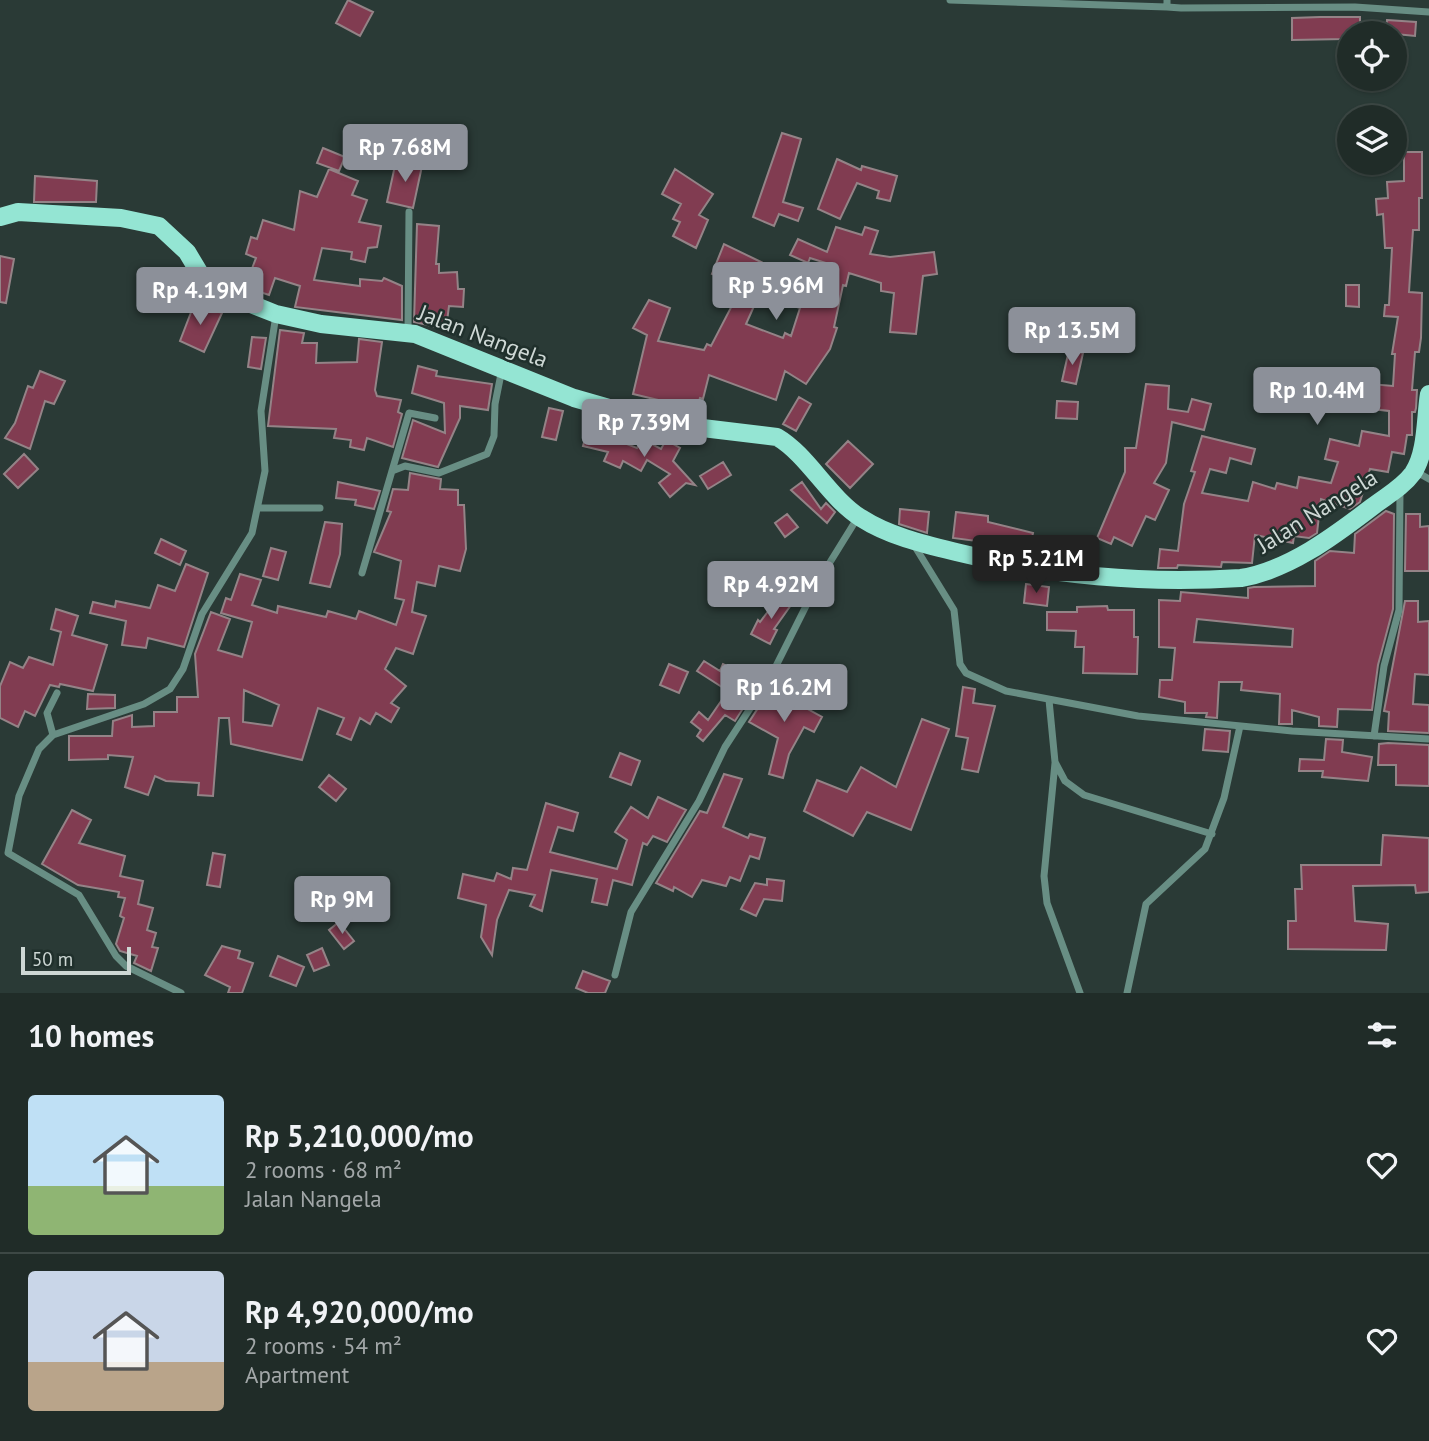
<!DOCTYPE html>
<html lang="en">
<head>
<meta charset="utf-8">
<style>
  :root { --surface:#202c28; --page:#2d3834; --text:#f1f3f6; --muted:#a2a7a8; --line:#3d4845; --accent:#8c9099 }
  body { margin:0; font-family:"PT Sans",sans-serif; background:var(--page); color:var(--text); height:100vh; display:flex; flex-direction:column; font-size:26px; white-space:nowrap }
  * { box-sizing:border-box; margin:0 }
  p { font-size:23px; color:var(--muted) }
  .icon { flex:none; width:38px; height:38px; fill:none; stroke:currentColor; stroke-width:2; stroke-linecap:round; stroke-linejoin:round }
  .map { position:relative; height:993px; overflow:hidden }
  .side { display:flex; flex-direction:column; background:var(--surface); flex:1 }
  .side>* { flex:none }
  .tools { position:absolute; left:1337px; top:21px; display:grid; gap:14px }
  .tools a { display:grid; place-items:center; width:70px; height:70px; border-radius:50%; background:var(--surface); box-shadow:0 2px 5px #0004,0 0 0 2px var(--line); font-size:35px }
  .scale { position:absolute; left:21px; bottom:18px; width:110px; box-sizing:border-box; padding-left:7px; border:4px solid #ced8d5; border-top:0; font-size:19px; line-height:24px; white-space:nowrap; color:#ced8d5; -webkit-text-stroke:5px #20302c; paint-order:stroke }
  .price { position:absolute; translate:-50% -60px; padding:0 16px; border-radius:7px; background:var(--accent); color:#fff; font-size:23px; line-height:46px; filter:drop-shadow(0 2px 4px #0008) }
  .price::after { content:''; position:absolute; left:50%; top:42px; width:21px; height:16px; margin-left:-10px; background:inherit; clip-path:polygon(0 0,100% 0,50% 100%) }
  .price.current { background:#222; color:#fff }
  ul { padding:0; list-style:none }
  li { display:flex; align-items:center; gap:21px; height:175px; padding:0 28px }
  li+li { border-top:2px solid var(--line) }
  li span { display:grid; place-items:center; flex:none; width:196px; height:140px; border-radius:7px; color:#555 }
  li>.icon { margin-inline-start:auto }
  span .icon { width:84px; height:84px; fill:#fffc; stroke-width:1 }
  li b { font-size:30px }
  h2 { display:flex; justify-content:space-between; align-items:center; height:84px; padding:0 28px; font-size:30px }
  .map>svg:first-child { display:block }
  .building { fill:#813c51; stroke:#948387; stroke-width:2; fill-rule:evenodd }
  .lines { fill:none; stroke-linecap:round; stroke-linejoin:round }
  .street { stroke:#688e84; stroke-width:7 }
  .primary { stroke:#94e5d3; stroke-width:18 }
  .labels { text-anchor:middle; stroke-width:5; stroke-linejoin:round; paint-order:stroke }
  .street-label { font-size:23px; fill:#ced8d5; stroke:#20302c }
</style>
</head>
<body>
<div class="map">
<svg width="1429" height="993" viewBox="0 0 1429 993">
  <rect width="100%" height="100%" fill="#2a3a36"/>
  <path class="building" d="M348,0L373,12L360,36L336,23Z
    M1320,17H1360V33H1349V38L1345,39L1292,40V18Z
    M1387,20L1416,22L1415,36L1386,33Z
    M782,133L801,139L783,202L803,208L798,221L779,214L774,226L753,217Z
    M323,148L345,157L339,171L317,163Z
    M1404,152H1422V198H1419V230H1413L1409,292L1422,293L1421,338L1419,352H1415L1412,390H1417L1416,408L1415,412H1412V435H1407L1404,454L1392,452L1388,472L1370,469L1360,502L1350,509L1321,499L1317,533L1309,538L1294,536L1293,543L1255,535L1252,563L1222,562L1221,567L1178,565L1177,568H1158L1160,549L1178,551L1184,504L1195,472L1191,471L1202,436L1255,449L1251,464L1230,458L1226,473L1210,469L1202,493L1248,501L1253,482L1275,489L1277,483L1297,488L1299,477L1331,483L1338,462L1325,459L1330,439L1359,446L1362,431L1389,436V411L1318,403L1321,372L1341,374L1339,392L1369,394L1370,384L1393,386L1395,354H1392L1398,317L1384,316L1385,305H1389L1392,248H1385L1383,214L1377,215L1376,199L1388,198L1387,182L1404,181Z
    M837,159L861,170L862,166L897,176L890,201L877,198L879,191L857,183L840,219L818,209Z
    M396,161L422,166L413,208L387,202Z
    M329,169L358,181L352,195L367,200L359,222L381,226L377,247L368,248L365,262L351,259L352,252L322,248L314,280L360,286V279L382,281L384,278L402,286V320L295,307L300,286L275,278L269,295L245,287L256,258L246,254L251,237L257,239L263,220L294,230L300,191L317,197Z
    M675,169L713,194L699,215L708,220L696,248L673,236L680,222L673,219L681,204L662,194Z
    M35,176L97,181L96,202H34Z
    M417,224L439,226L436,264H439V273L457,272L458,289H464L463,307L449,306L446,329L414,322Z
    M836,227L862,235L865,227L878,231L870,254L890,257L934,252L937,274L923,276L916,334L890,332L894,293L881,291V283L849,273L846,286L843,285L834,327L837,328L830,349L806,384L785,371L776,400L709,375L703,399L700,398L696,409L633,394L647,335L633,328L649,300L670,308L658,341L704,350L707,344L711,346L737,296L731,293L735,282L712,274L724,244L763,263L753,282L763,286L746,324L783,338L785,333L791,336L800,308L779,301L784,285L823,297L832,265L810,258L808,263L790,255L798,239L827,252Z
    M0,256L14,259L6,303L0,302Z
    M1346,285H1359V307L1346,306Z
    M195,302L222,313L204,352L180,341Z
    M280,330L304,333L302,343H317L316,363L357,362L359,339L382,342L375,390L377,396L401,400L398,412L402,414L393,447L367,438L364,450L350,447L351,440L334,438L336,429L268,426Z
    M252,337L266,338L261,369L248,367Z
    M1069,350L1083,353L1076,384L1062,381Z
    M418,366L437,371L436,376L492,384L488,410L460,406V418L438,467L402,458L413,420L445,433L444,403L412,393Z
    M40,371L65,381L54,404L45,401L30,449L5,438L15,423L28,386L33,388Z
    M1146,384L1169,386L1168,409L1188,412L1192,399L1211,404L1204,430L1172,422L1166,463L1154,483L1169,490L1155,520L1146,516L1132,546L1114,537L1111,544L1097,538L1125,472V448H1136Z
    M799,397L811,404L796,431L783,424Z
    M1057,401L1078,402L1077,419L1056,418Z
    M549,408L563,411L556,440L542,437Z
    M586,435L613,442L614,439L637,448L642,439L661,449L666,440L680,448L673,461L695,485L686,483L670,497L659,483L670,474L647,460L641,471L623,461L620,468L604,461L608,452L583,446Z
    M848,441L873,464L850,488L826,464Z
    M24,454L38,469L18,488L4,474Z
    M723,462L731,475L708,489L700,476Z
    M410,473L441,479L440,489L458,490V505H464L466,549L460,571L439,566L435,586L417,582L412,612L426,616L417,642L413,654L396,648L385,669L406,686L391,703L399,708L391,722L376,713L370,724L360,718L351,740L337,734L344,718L318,708L302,760L231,744L229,718H219L213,796L198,795L199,783L166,781L155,776L148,795L125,787L133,757L108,755V759L69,760V736H112L113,721L132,715V727L154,726V712H177V697H198L195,654L211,612L230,619L218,650L242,657L252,622L221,613L226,598L231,600L240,574L261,580L252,605L277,613L278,606L326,617L328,611L356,619L359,611L396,625L404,600L395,598L401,561L374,552L391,512L387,511L393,489L408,490ZM244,690L279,705L272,726L243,722Z
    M338,482L380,491L374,509L355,505L356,500L336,498Z
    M802,482L821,509L826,503L835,512L827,523L791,490Z
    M900,509L929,512L927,533L899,524Z
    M1386,511L1394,514L1393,609L1378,665L1372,710L1338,709L1337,727L1319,726V717L1292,710V724H1279L1280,694L1241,690L1242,682H1219L1217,718L1206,717L1207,713H1185V702L1159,697L1160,680H1172L1175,648L1159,647V600L1180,601L1181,592L1248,598V588L1254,587L1315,586V561L1330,551L1354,553L1355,534ZM1197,619L1293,629L1292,647L1194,642Z
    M956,512L988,516V522L1033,533L1028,556L998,550L1000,544L953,538Z
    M787,514L798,527L785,537L775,523Z
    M1406,514H1420V527L1429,526V571H1405Z
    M325,522L342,524L340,554L330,587L310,583Z
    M161,539L186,551L180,565L155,553Z
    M271,548L286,552L278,580L263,576Z
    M1097,554L1098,565L1064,561V556Z
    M186,564L208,573L184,647L148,638L146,648L122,645L126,621L90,613L93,602L115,607L116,601L150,608L158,585L175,591Z
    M1026,584L1049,587L1047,606L1024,603Z
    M779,597L791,605L774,629L777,630L770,644L751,634L758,620L760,622Z
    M1405,601H1418V622L1429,621V675L1415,674L1413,704L1429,705V733L1388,731L1389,712L1384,711Z
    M1107,606L1108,610H1134V637H1138L1137,674L1083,673L1084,647H1075L1076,631L1047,630V612H1077V607Z
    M56,609L78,616L72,635L107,645L93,691L60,684L59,687L50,685L35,716L25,711L18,727L0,718V686L10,662L23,668L29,657L53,665L61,632L51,629Z
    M704,661L720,671L723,664L739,672L744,666L761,680L735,721L725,715L703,741L697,736L701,730L691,722L699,712L708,720L728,691L697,671Z
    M669,664L688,672L679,693L660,685Z
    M780,686L798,695L795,702L822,717L814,732L804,727L789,754L783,778L769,774L778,738L749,722L771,688L777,693Z
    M963,687L975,689L973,703L995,706L978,772L962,769L968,738L956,736Z
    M88,694L115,695V708L87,709Z
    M922,719L949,729L911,830L867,812L853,836L804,811L817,780L847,792L861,767L896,787Z
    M1205,729L1230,731L1228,752L1203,750Z
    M1326,739L1343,740L1342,752L1372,757L1368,781L1322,777L1323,771H1299L1300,759L1324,760Z
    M1388,743L1429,745V786L1396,785V765H1378L1379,744Z
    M620,753L640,761L631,785L610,777Z
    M724,774L742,779L723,827L748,838L750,834L765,838L759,859L750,856L740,881L730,877L726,886L702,880L692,897L674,887L673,891L656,883L700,811L707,813Z
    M329,775L346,789L336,801L319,787Z
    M658,797L686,810L667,842L653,836L647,845L643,843L632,885L613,880L607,905L592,902L597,879L551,870L542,911L530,906L535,895L509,890L497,920L492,955L481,937L486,905L458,898L463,874L494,881L497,873L511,879L513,868L527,870L546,803L578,813L573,831L558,827L550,852L617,869L627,840L615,832L631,807L648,818Z
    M72,810L91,820L79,843L125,856L120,876L143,881L138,904L153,908L147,930L156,933L152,947L158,948L151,971L134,963L137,956L120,951L116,944L124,918L120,916L125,898L118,897L119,892L78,885L42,864Z
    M1383,835L1429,838V892L1416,893L1415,885L1353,886L1355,921L1388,924L1386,950L1288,949V921H1296L1295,889H1302L1301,865H1381Z
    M213,853L225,855L220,887L207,885Z
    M767,879L784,881L782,901L764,899L756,916L741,909L755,883L767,885Z
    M339,922L354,941L344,949L329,930Z
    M222,946L240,951L238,958L253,963L242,993H228L230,987L205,975Z
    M322,948L329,965L314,971L307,955Z
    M278,956L304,967L296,986L270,976Z
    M583,971L610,981L605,993H588L576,988Z"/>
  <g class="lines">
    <path class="street" d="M950,0L1167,7
      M1167,0V7L1181,8L1355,7L1429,12
      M408,332L409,212
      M392,471L405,466L439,473L487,454L494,436L495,404L502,369
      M1415,471L1429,479
      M258,508H320
      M914,545L954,610L960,664L966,673L1006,691L1138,716L1292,731L1429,739
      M362,573L409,413L435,418
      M1049,700L1055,762L1065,781L1084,795L1212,834
      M53,735L47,713L57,693
      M1374,736L1384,666L1399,610L1400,491
      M1055,763L1044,876L1047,903L1080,993
      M615,975L631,912L699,801L725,747L770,678L819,580L858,517
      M181,993L126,966L116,956L79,895L8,853L19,796L39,749L53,735L144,704L170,689L183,669L202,614L252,533L265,471L261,411L276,315
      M1127,993L1146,904L1205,849L1224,798L1240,726"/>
    <path class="primary" d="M0,217L18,212L121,218L159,226L187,252L208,287L276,314L321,324L415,334L574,398L661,423L777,437C808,455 829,498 861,518C889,536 923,544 956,552C1052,576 1142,584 1241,578C1289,570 1334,536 1372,507C1386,496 1402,488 1413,473C1427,452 1425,418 1429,394"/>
  </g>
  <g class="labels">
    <g class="street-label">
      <text transform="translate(483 336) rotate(21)" y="8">Jalan Nangela</text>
      <text transform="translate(1317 511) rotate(-32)" y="8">Jalan Nangela</text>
    </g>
  </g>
</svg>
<div class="tools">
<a><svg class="icon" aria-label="locate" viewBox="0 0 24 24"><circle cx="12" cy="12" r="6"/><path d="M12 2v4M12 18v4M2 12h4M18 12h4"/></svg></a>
<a><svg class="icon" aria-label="layers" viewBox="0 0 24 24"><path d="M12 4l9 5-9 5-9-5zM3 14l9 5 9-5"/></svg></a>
</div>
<div class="scale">50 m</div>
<b class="price" style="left:405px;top:184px">Rp 7.68M</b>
<b class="price" style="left:776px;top:322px">Rp 5.96M</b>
<b class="price" style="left:200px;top:327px">Rp 4.19M</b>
<b class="price" style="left:1072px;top:367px">Rp 13.5M</b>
<b class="price" style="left:1317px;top:427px">Rp 10.4M</b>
<b class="price" style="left:644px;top:459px">Rp 7.39M</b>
<b class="price current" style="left:1036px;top:595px">Rp 5.21M</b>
<b class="price" style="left:771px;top:621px">Rp 4.92M</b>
<b class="price" style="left:784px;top:724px">Rp 16.2M</b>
<b class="price" style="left:342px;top:936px">Rp 9M</b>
</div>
<section class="side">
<h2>10 homes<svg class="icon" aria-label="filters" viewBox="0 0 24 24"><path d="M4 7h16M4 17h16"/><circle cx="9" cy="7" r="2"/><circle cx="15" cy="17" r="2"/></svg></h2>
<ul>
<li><span style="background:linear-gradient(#bfe0f5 65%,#8fb573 0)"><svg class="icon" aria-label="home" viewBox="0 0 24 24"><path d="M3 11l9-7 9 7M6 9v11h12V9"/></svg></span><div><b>Rp 5,210,000/mo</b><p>2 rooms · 68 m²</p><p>Jalan Nangela</p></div><svg class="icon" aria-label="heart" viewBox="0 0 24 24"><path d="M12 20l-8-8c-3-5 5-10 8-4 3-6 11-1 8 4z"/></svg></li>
<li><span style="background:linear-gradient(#c9d6e8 65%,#b9a48a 0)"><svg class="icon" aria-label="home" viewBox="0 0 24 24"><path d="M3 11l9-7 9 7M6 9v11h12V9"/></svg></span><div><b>Rp 4,920,000/mo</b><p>2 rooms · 54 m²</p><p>Apartment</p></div><svg class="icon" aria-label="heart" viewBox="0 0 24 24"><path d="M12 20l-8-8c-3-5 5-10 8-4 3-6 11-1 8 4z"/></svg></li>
</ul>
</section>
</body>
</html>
